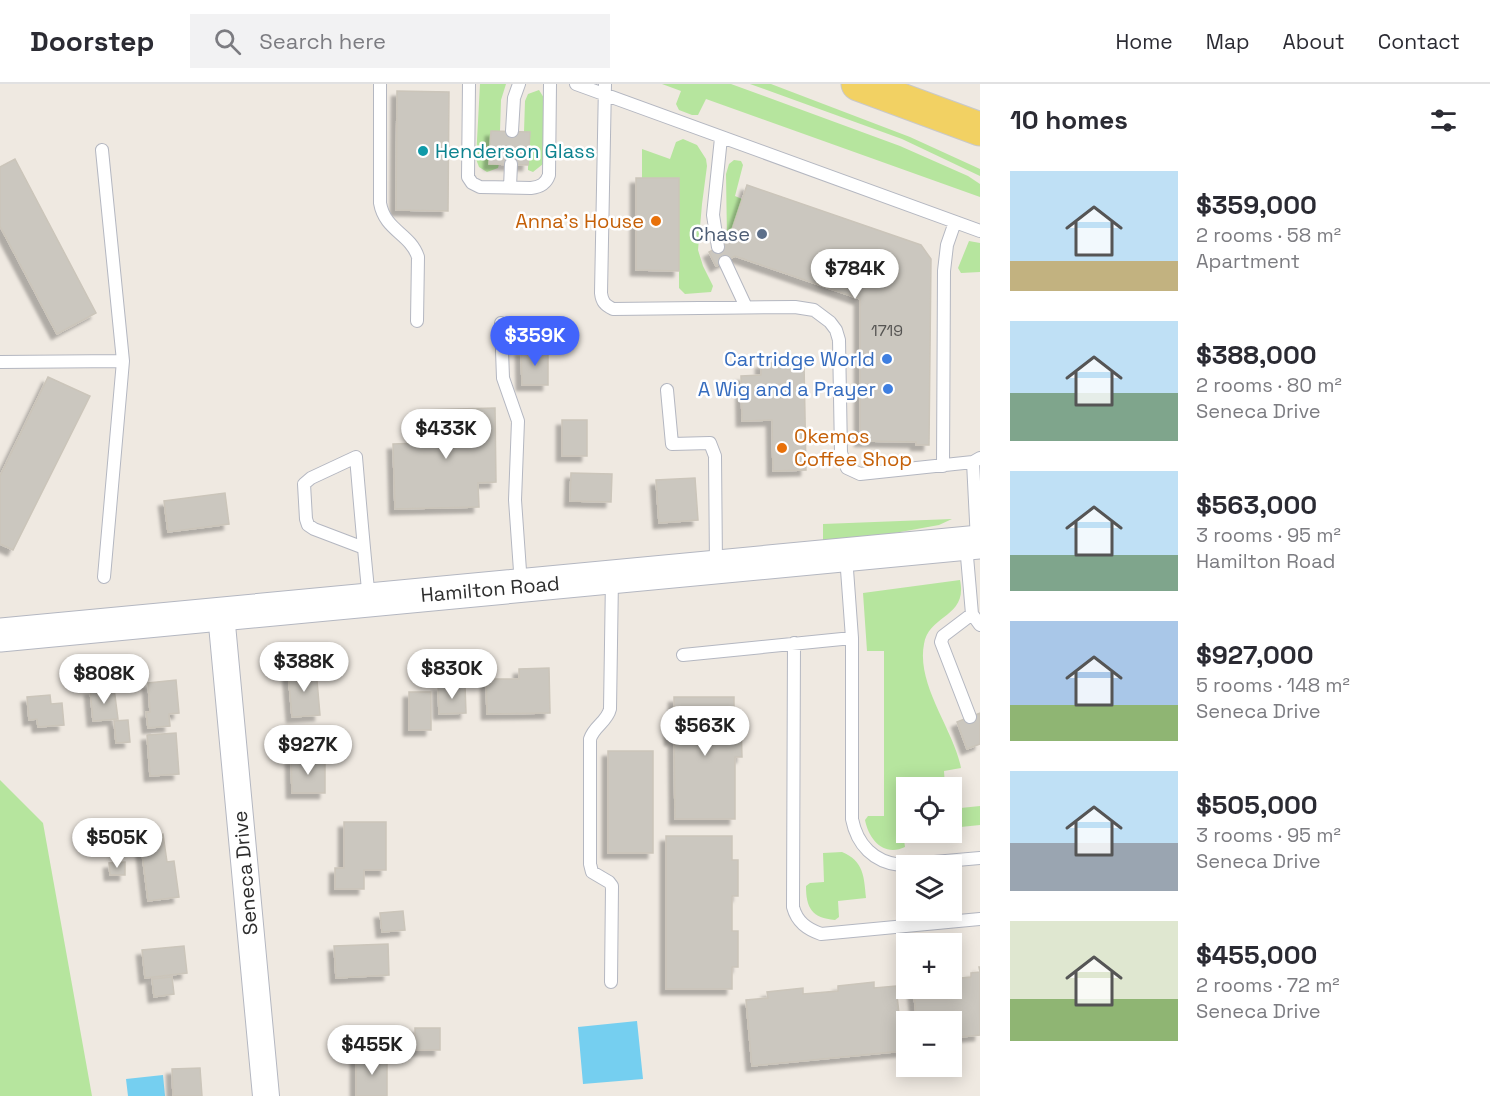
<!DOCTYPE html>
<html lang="en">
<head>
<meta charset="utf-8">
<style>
  :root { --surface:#fff; --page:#f2f2f3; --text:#2b2b33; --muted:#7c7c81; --line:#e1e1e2; --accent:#4264fb }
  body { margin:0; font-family:"Space Grotesk",sans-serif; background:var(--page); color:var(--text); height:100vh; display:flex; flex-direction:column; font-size:22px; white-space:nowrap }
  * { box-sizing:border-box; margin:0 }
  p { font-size:20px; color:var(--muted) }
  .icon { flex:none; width:33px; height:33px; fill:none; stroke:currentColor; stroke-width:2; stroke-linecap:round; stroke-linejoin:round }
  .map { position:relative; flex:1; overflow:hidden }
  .sheet { display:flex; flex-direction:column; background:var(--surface); width:510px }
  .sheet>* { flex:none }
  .fabs { position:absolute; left:896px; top:693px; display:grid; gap:12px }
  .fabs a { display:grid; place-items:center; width:66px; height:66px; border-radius:0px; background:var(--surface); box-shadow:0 3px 15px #0003; font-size:30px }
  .price { position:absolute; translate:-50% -51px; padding:0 14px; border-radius:21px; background:#fff; color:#222; font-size:20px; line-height:39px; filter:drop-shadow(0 2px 3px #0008) }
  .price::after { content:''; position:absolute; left:50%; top:36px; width:18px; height:14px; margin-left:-9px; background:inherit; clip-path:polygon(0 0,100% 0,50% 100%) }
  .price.active { background:var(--accent); color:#fff }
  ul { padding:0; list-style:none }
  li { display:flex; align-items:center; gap:18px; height:150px; padding:0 30px }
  li span { display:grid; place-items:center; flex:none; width:168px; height:120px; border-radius:0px; color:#555 }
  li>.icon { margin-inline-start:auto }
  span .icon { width:72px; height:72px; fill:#fffc; stroke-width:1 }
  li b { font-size:26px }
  h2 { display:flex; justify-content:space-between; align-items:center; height:72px; padding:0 30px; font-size:26px }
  header { display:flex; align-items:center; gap:36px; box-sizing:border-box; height:84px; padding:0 30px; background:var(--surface); border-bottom:2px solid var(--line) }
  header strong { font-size:28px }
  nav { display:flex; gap:33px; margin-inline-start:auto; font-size:21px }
  .search { width:420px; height:54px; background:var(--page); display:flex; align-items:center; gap:15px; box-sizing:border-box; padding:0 21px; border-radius:0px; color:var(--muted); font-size:22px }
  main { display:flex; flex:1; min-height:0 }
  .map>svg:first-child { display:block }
  .green { fill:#b6e59e }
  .water { fill:#75cff0 }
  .building { fill:#cbc7bf; stroke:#cbc5ba; stroke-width:1.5; filter:url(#shadow) }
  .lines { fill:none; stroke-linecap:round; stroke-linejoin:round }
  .lane-casing { stroke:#b4b7c1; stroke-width:14 }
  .street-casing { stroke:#b4b7c1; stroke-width:28 }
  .secondary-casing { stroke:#b4b7c1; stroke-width:35 }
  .primary-casing { stroke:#c9c9c9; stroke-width:35 }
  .lane { stroke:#fff; stroke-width:12 }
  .street { stroke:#fff; stroke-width:26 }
  .secondary { stroke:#fff; stroke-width:33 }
  .primary { stroke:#f2d163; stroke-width:33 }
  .culture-dot { fill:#0f9aa8; stroke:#fff; stroke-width:2 }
  .food-dot { fill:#e8710a; stroke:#fff; stroke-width:2 }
  .service-dot { fill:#5c6f8a; stroke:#fff; stroke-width:2 }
  .shop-dot { fill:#3f7fe0; stroke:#fff; stroke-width:2 }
  .labels { text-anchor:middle; stroke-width:5; stroke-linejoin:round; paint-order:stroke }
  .number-label { font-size:16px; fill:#555452 }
  .culture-label { font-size:20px; fill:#0d838f; stroke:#fff; text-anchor:start }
  .food-label { font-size:20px; fill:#c56008; stroke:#fff; text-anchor:end }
  .service-label { font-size:20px; fill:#4e5e75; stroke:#fff; text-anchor:end }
  .shop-label { font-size:20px; fill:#366cbe; stroke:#fff; text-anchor:end }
  .street-label { font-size:20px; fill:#2e2e2e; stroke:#fff }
</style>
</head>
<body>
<header>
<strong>Doorstep</strong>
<div class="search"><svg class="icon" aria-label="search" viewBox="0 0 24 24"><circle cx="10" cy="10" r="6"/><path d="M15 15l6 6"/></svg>Search here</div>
<nav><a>Home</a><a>Map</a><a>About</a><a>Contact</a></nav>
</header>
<main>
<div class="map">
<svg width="980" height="1012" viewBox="0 0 980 1012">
  <defs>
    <filter id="shadow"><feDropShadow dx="-5.5" dy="5.5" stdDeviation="1.5" flood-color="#0004"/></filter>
  </defs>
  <rect width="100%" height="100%" fill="#efe9e1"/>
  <path class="green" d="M480,0H506L501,16L500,47H491L489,79L499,80L498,84L487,88L479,83L476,75Z
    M662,0H731L900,62L968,92L980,100V113L706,15L698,31H692L679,26L676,20L681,7Z
    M750,0H771L910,53L980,85V92L902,55Z
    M539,6L544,14L543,80L533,88L528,86V83L530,49L524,48L525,17L528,10Z
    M683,55L697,61L706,75L707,82L702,120L698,166L703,182L713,202L711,208L685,210L679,204V94H642V65L670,75L676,58Z
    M734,76L741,77L743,81L735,112L742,115L728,158L727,155L726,90L729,80Z
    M969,157L980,159V188L961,189L958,184Z
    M952,435L939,441L823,462V440Z
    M960,496C968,534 929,530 924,560C916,601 954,646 961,684L944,687L945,703L906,704V748H903L905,763C884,773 869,756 865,736L868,732H884V567H867L863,509Z
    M0,696L43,739L92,1012H0Z
    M980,722V741L951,744V725Z
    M842,768C864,777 864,793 866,814L838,817L839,833L835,836C812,834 806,824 806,802L810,799L824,798L823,769Z"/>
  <path class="water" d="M637,937L643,995L583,1000L578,943Z
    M163,991L165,1012H128L126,995Z"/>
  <path class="building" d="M397,7L449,8L448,127L396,126Z
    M491,47L530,48L528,81L489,80Z
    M15,75L96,229L57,250L0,142V83Z
    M636,94H679V187L636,186Z
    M747,101L921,161L931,175L929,361H916V358L860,357V215L735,172L716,182L709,168L728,158Z
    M521,266H548V301H522Z
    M761,279H804L806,386L773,387L772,336L742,337L741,292L761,291Z
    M48,293L90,312L13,466L0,460V392Z
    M495,324L496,398L478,399L479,423L395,425L393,360L420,359L419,326Z
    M562,336H587V372H562Z
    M571,389L612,390L611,418L570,417Z
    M695,394L698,436L659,439L656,396Z
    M225,409L229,440L168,448L164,417Z
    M549,584L550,629L487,630L486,595H519V585Z
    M316,585L320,631L292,633L288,587Z
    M176,596L179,629L169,630L170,642L148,644L146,628H150L148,599Z
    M465,601L466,629L439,630L438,602Z
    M114,604L118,635L93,637L90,606Z
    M409,608H431V646H409Z
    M50,611L51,620L62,619L64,641L38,643L37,635L29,636L27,613Z
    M674,613H734V638H741L742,673H735V735H675L674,656H670V628H674Z
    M980,629V660L967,665L957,638Z
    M128,636L130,658L116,659L114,637Z
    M176,649L179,690L150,692L147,651Z
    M608,667H653V769H608Z
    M325,674V709H292L291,675Z
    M344,738H386V786H364V805H335V784H344Z
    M163,750L167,778L174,777L179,813L148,817L140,753Z
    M666,752H732V776H738V812H732V847H738V883H732V905H666Z
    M125,778V791H110L109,779Z
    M403,827L405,846L382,848L380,829Z
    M388,860L389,891L336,894L334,862Z
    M184,862L187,889L145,894L142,866Z
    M979,883H980V951L951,954V938H917L913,904H951V895L971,893V889L980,888Z
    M172,893L174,910L154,913L152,895Z
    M874,898V904L896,902L903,967L752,982L746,916L768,914L767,908L803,904V910L838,907V902Z
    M415,944H440V966H415Z
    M356,971H387V1012H356Z
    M200,984L202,1012H173L172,985Z"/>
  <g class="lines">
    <g class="lane-casing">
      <path id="lane" d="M380,0V119C385,147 410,149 418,173L417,237
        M469,0L468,93L472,99L480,103L531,104C540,103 546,100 549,91L550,0
        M576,0L980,147
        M605,0L601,209C602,218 605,221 613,225L795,223L814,226L830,238L836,246L839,256L841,369L847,384L860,390L973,378
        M512,47L514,14L519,0
        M102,66L123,277L104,493
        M510,103L511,80
        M718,163L713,131L721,54
        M725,178L746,223
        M501,239L503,294L518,337L515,416L521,501
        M0,278L123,277
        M667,306L672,360L710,359L715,372L716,482
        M943,382L944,187L947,161L955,138
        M977,457L973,378L980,374
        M966,461L972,530L980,541
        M364,464L314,445L308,441L306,435L304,400L311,394L356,373C360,420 364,468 369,515
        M852,554V735C857,761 874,778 900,781L980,774
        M794,559L793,823C797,838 807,845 821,850L980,835
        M683,571L852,554L846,472
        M970,633L941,558L943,552L972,530
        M611,898L612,802L609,798L592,788L590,780V655C594,642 607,638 610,625L612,494"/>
    </g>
    <g class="street-casing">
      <path id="street" d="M221,530L266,1012"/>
    </g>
    <g class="secondary-casing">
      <path id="secondary" d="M0,551L980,458"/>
    </g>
    <g class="primary-casing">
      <path id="primary" d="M858,0L980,45"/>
    </g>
    <use href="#lane" class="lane"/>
    <use href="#street" class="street"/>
    <use href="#secondary" class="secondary"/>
    <use href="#primary" class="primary"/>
  </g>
  <circle class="culture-dot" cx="423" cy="67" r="6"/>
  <g class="food-dot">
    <circle cx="656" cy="137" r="6"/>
    <circle cx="782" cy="364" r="6"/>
  </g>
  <circle class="service-dot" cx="762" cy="150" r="6"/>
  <g class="shop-dot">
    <circle cx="887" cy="275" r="6"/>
    <circle cx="888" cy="305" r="6"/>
  </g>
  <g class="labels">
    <g class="number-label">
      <text x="887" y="252">1719</text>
    </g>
    <g class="culture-label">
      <text x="435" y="74">Henderson Glass</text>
    </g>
    <g class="food-label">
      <text x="644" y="144">Anna's House</text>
      <text x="794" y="359" text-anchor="start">Okemos<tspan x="794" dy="23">Coffee Shop</tspan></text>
    </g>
    <g class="service-label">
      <text x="750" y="157">Chase</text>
    </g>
    <g class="shop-label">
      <text x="875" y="282">Cartridge World</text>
      <text x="876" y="312">A Wig and a Prayer</text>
    </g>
    <g class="street-label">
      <text transform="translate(490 505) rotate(-5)" y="7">Hamilton Road</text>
      <text transform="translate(245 789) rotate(-95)" y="7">Seneca Drive</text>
    </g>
  </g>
</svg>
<div class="fabs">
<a><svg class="icon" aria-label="locate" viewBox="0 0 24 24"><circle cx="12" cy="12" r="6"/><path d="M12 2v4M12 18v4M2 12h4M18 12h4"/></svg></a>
<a><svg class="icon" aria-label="layers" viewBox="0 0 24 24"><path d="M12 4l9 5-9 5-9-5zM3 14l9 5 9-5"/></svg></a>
<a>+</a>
<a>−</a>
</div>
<b class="price" style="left:855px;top:216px">$784K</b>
<b class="price active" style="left:535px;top:283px">$359K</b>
<b class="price" style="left:446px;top:376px">$433K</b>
<b class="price" style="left:304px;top:609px">$388K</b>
<b class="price" style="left:452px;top:616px">$830K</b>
<b class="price" style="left:104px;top:621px">$808K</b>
<b class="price" style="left:705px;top:673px">$563K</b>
<b class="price" style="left:308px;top:692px">$927K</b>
<b class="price" style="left:117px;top:785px">$505K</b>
<b class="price" style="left:372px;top:992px">$455K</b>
</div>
<section class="sheet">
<h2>10 homes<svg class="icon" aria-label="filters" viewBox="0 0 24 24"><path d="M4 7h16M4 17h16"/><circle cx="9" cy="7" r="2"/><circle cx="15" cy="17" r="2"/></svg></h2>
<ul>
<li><span style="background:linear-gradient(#bfe0f5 75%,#c2b280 0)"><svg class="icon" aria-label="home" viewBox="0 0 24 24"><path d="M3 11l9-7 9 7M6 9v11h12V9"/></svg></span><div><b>$359,000</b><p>2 rooms · 58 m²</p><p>Apartment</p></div></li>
<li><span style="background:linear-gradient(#bfe0f5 60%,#7fa58c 0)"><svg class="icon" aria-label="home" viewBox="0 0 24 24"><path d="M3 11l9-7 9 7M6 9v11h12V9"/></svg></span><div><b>$388,000</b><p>2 rooms · 80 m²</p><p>Seneca Drive</p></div></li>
<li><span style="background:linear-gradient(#bfe0f5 70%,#7fa58c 0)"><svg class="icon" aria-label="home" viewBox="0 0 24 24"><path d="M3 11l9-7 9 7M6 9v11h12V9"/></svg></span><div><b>$563,000</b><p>3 rooms · 95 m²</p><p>Hamilton Road</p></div></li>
<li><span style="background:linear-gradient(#a9c7e8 70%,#8fb573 0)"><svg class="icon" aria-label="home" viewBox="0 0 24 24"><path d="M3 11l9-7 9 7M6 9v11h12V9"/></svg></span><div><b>$927,000</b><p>5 rooms · 148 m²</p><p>Seneca Drive</p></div></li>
<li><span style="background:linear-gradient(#bfe0f5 60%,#9aa5b1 0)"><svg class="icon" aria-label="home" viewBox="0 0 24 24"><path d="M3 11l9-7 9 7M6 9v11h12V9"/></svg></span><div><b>$505,000</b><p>3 rooms · 95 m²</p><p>Seneca Drive</p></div></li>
<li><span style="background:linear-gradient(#dfe7d0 65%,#8fb573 0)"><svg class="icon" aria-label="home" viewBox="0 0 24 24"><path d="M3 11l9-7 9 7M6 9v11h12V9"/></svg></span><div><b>$455,000</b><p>2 rooms · 72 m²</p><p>Seneca Drive</p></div></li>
</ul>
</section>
</main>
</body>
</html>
